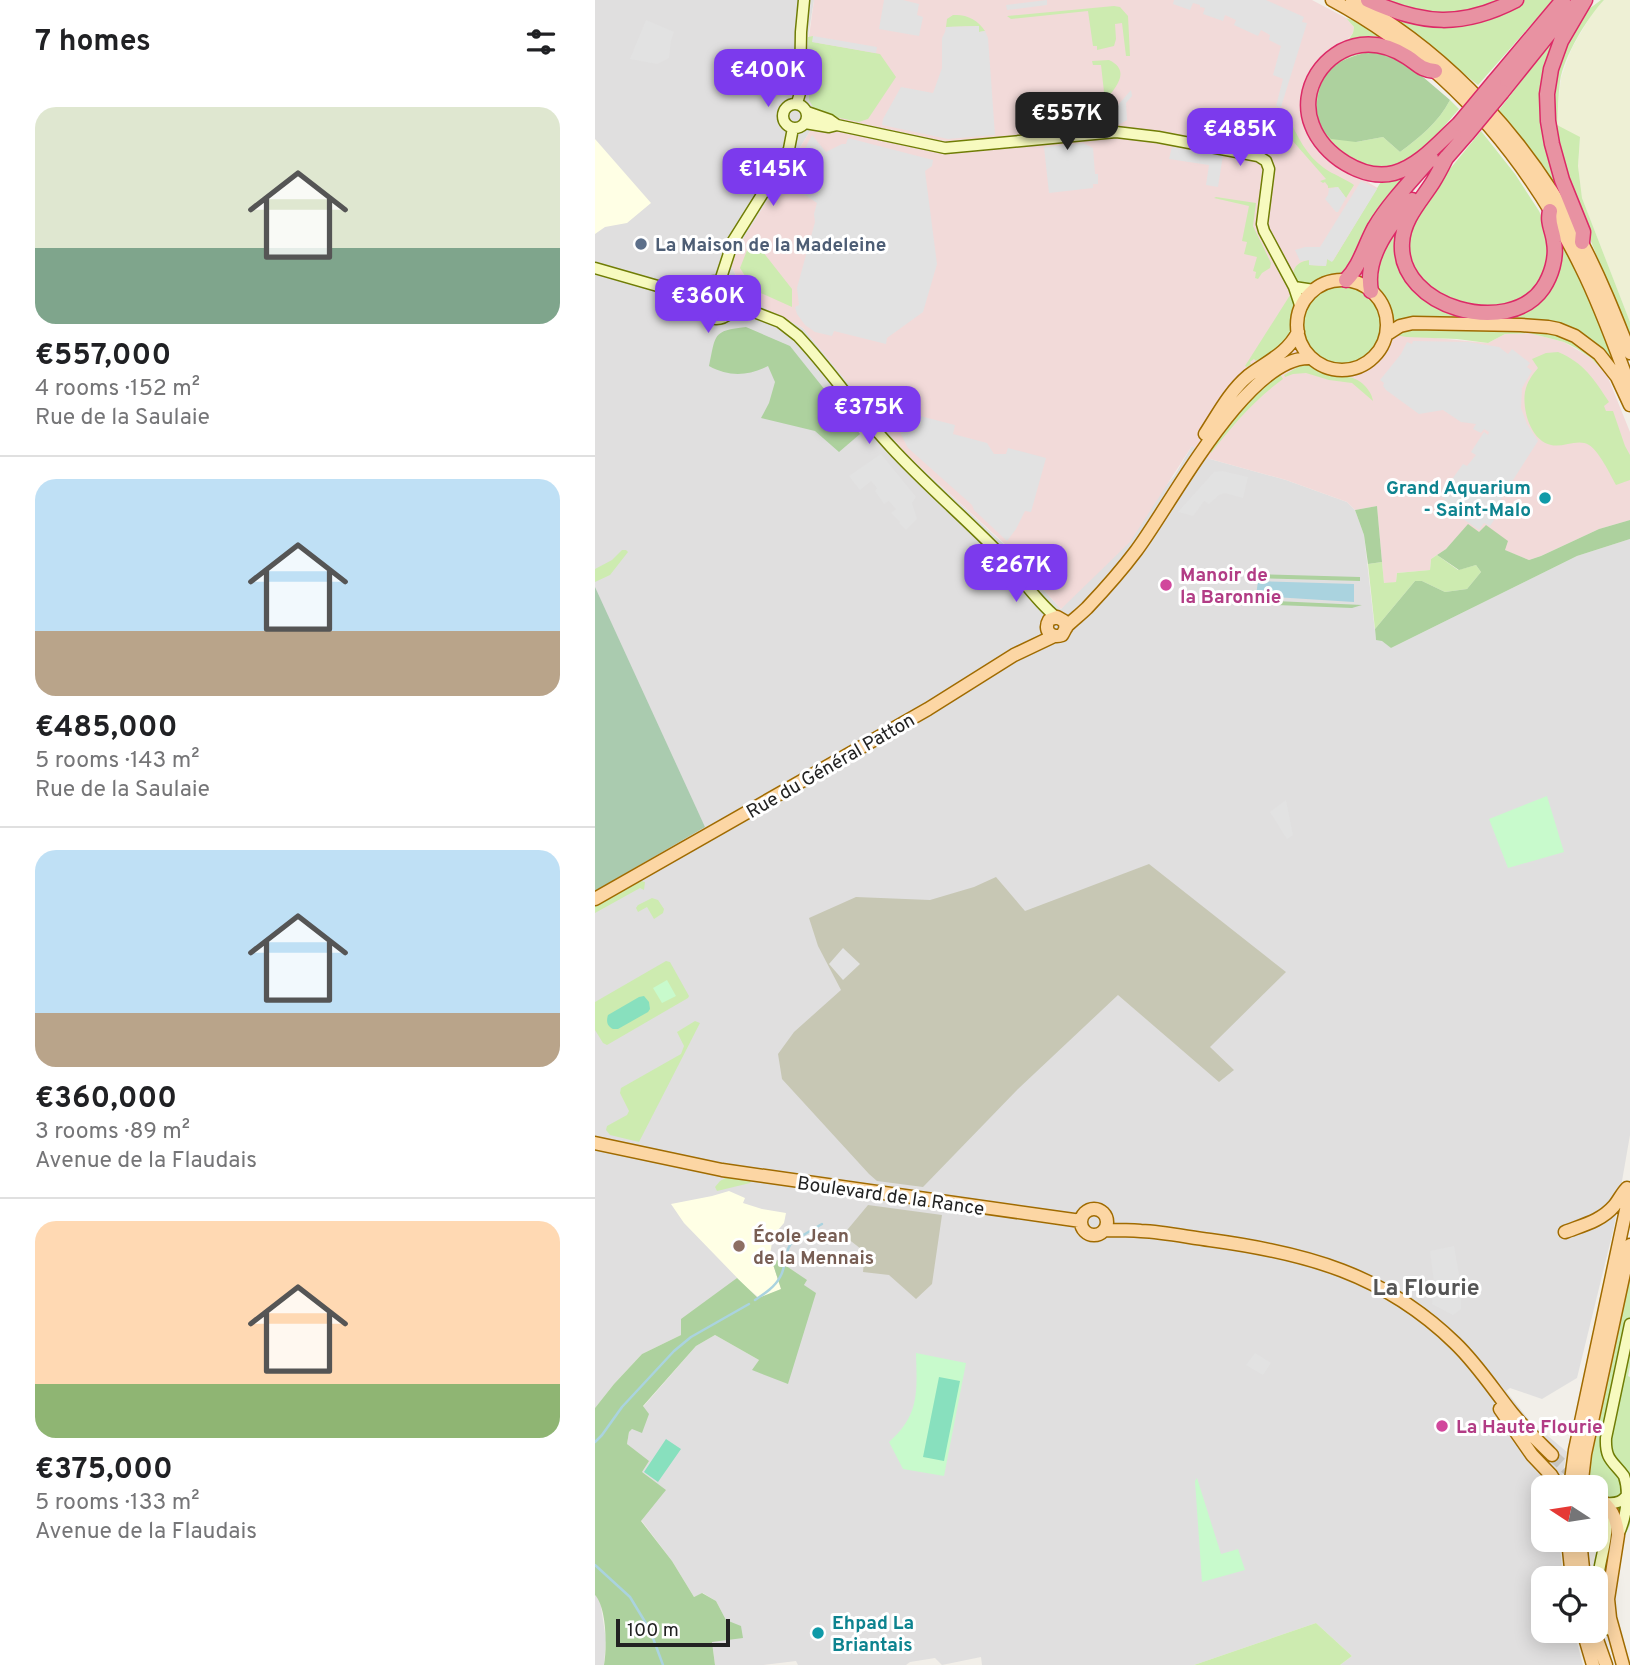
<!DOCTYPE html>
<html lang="en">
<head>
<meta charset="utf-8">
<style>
  :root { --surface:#fff; --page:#f6f6f6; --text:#202124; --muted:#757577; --line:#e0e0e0; --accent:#7c3aed }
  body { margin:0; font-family:Overpass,sans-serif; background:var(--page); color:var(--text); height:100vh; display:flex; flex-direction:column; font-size:26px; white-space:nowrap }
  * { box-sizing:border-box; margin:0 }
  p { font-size:23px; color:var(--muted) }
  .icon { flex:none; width:38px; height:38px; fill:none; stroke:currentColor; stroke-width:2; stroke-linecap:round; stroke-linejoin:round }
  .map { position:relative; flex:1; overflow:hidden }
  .drawer { display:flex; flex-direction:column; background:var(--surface); width:595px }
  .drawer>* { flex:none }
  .needle { width:46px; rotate:282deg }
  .buttons { position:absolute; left:936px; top:1475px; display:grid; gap:14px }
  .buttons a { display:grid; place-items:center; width:77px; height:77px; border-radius:14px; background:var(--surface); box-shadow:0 4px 18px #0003; font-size:35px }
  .scale { position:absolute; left:21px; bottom:18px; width:114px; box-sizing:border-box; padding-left:7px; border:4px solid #222; border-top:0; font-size:19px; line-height:24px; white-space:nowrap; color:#222; -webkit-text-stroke:5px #fff; paint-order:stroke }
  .price { position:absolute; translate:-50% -60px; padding:0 16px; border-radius:14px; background:var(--accent); color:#fff; font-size:23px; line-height:46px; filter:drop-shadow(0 2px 4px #0008) }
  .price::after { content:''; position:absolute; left:50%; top:42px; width:21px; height:16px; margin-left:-10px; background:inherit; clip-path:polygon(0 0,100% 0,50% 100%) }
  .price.selected { background:#222; color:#fff }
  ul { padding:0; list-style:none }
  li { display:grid; align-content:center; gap:14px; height:371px; padding:0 35px }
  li+li { border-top:2px solid var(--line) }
  li span { display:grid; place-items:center; height:217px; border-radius:21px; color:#555 }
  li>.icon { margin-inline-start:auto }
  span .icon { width:126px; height:126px; fill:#fffc; stroke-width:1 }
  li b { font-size:30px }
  h2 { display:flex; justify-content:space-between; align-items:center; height:84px; padding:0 35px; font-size:30px }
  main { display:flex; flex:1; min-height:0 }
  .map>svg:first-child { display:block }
  .residential { fill:#e0dfdf }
  .commercial { fill:#f2dad9 }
  .education { fill:#ffffe5 }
  .construction { fill:#c7c7b4 }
  .farmland { fill:#eef0d5 }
  .grass { fill:#cdebb0 }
  .forest { fill:#add19e }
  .cemetery { fill:#aacbaf }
  .park { fill:#c8facc }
  .pitch { fill:#88e0be }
  .parking { fill:#e2e2e2 }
  .water { fill:#aad3df }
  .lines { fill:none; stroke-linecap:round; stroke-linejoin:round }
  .stream { stroke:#aad3df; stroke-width:2.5 }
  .primary-tunnel { stroke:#c8c6c1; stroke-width:12; stroke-dasharray:12 6; stroke-linecap:butt }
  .secondary-casing { stroke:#707d05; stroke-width:13 }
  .primary-casing { stroke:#a06b00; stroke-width:15 }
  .highway-casing { stroke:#dc2a67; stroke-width:17 }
  .secondary { stroke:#f7fabf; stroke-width:10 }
  .primary { stroke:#fcd6a4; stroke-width:12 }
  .highway { stroke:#e892a2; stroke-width:14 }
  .highway-bridge-casing { stroke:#dc2a67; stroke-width:17; stroke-linecap:butt }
  .highway-bridge { stroke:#e892a2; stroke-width:14 }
  .service-dot { fill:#5c6f8a; stroke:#fff; stroke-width:2.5 }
  .culture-dot { fill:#0f9aa8; stroke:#fff; stroke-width:2.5 }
  .hotel-dot { fill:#d1479c; stroke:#fff; stroke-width:2.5 }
  .education-dot { fill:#8d6e63; stroke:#fff; stroke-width:2.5 }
  .labels { text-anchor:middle; stroke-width:6; stroke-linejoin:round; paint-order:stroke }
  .service-label { font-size:19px; font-weight:bold; fill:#4e5e75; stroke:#fff; text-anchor:start }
  .culture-label { font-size:19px; font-weight:bold; fill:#0d838f; stroke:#fff; text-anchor:end }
  .hotel-label { font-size:19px; font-weight:bold; fill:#b23c85; stroke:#fff; text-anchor:start }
  .street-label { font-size:19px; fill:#222; stroke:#fff }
  .education-label { font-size:19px; font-weight:bold; fill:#785e54; stroke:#fff; text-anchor:start }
  .quarter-label { font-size:23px; font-weight:bold; fill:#555; stroke:#fff }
</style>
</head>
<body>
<main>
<section class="drawer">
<h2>7 homes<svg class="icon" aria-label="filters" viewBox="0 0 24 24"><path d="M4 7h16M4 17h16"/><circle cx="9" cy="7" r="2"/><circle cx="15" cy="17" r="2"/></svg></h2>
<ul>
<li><span style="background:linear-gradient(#dfe7d0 65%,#7fa58c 0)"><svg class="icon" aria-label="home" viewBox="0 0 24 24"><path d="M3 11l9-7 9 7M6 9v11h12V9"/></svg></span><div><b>€557,000</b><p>4 rooms · 152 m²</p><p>Rue de la Saulaie</p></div></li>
<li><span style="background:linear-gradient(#bfe0f5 70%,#b9a48a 0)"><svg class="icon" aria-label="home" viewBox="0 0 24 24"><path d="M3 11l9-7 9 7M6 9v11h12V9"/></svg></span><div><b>€485,000</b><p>5 rooms · 143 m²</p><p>Rue de la Saulaie</p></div></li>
<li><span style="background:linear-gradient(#bfe0f5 75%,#b9a48a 0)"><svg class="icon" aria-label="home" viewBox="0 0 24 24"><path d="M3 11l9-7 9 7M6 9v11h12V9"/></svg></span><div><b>€360,000</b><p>3 rooms · 89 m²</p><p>Avenue de la Flaudais</p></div></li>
<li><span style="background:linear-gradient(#ffd9b3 75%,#8fb573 0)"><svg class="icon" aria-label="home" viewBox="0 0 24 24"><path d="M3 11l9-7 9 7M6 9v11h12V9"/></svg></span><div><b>€375,000</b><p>5 rooms · 133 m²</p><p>Avenue de la Flaudais</p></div></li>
</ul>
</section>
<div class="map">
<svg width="1035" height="1665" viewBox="0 0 1035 1665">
  <rect width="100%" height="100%" fill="#f2efe9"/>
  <path class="residential" d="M0,0H219L213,37L220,111L217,128L147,241L136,265L151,298L208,328L310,453L412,547L421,560L466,609L579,476L597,446L615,459L691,480L752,502L760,510L769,535L781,640H787L796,648L982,556L1035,539V1135L1019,1227L982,1378L947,1399L915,1388L911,1391L935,1421L972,1452L965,1487L948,1488V1540H964L968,1578H948V1631H979L988,1665H745L757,1656L721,1623L599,1665H387L386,1657L347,1665L340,1658L315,1662L311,1665H203L201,1661L168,1665H120L117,1641L131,1620L121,1601L108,1593L99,1597L77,1561L46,1520V1472L32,1444L34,1432L37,1429L48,1407L101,1346L120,1335L164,1360L158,1370L193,1383L209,1285L211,1281L142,1278L86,1335L47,1354L19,1384L0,1408Z
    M0,1595L5,1600L11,1640L9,1665H0Z"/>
  <path class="commercial" d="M219,0H717L751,18L759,27L758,33L754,38L726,58V154L796,196L773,229L749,273L769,278L787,295L800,319L799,334L893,343L910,334L934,333L969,342L996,358L1012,375L1035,432V520L1004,529L946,556L934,560L909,550L891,525L884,533L873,525L851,549L836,559L835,570L802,573L801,582L789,584L782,506L760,510L752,502L691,480L615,459L597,446L535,542L466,609L421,560L412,546L310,453L208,328L151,298L136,265L147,241L217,128L220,111L214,100L212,51Z"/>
  <path class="education" d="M0,139L56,203L32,223L10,227L0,234Z
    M134,1191L150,1198L148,1203L167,1209L191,1213L189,1223L178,1236L175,1255L186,1289L165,1298L152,1288L89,1223L76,1204L117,1196Z"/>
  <path class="construction" d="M554,864L691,972L615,1047L639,1070L624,1082L523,995L423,1089L328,1187L282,1181L274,1174L187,1079L183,1054L199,1032L246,990L223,946L214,918L261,897L335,900L379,887L401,877L430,911Z
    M273,1205L347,1215L337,1284L321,1299L294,1275L268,1272L270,1252L248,1235Z"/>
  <path class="farmland" d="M1009,0H1035V322L987,198L983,166L985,138L961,126L966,78L977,48L998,12Z"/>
  <path class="grass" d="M788,0H958L883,85L806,23L812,10Z
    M1006,0H1009C992,18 969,56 965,81C963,96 963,111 962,125L985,137L983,166L987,198L1035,322V337L977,195L967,197L948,165L904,110L967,29Z
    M519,6L525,7L533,16L535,56H531L527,23L520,24L521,39L519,46L502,50V46H498L493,11L416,19L412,16Z
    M358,15C372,14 383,20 390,31L384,32V26L351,27L352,19Z
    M751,18L763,22L797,44L792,54C762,50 746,58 727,80L761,142L788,137L805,152C825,137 843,123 855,100L864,109L832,146L818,159L796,170L748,167L726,154L712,130L706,103L710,81L726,58L754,39L758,33L759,27Z
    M218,36V42L285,54L301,77L273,119L264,122L226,114L220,111L214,100L213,37Z
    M514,60C537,71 520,88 510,101L506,65H498L497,61Z
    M491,112H498L499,114L495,120L484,128L428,134L427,129L486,122L492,115Z
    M676,116H693C702,136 711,155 729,168C739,175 749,178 759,185L751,198L743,187L733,188V186L730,182L728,183L725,181L731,179L696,139L692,142L687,141L691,123L676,120Z
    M886,131L920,174L944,211L954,232L967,243L996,302L1022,364L1012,375L996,358L981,348L969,342L934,333L910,334L893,343L862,339L812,337L799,335C800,316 794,301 780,288C778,243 820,209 847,178C861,162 873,147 886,131Z
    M818,168L776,223L759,253L762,255L748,275C742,276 736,276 731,278C723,281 717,287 709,285C692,279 697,261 715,260L714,265L731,266L732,259L738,261L787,180Z
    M621,197L661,203L658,226L676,263L675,268L667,273L663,279L660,278L661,272L658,271L662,257L649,254L652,242L647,241L654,206L619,198Z
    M157,238L197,289V307L159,290L145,268Z
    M707 326a40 40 0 1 1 80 0a40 40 0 1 1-80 0Z
    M697,292L701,303L697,319V336L679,352L661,361L659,359L655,362L656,364L652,367L650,366Z
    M963,352C989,363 999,379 1014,402L1009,406L1011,411H1018L1030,446L1035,455V480L1021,485C1015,474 1004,451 994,445C983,438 968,448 956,445C936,441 927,410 930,392C932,382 937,375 943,368L937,359L951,353Z
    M702,363C718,364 715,367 728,372C743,378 759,373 770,386C775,392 777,395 778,401L757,383L734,380L711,373L698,374L690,377L689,375L703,367Z
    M685,374L688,379C659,400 638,425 616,453L615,448L660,392Z
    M27,550H31L33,552L15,575L0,582V569L17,560Z
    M842,555L863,570L881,565L886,572L872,589L850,592L827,581H820L780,629L773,564L787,562L789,583L801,582L802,573L835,570L836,559Z
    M46,881L50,882L49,890L45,888L0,913V906Z
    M57,898L63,900L69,909L68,913L59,919L52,907L43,912L41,908L43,905Z
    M71,961L75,962L94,996L93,998L12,1045L8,1043L0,1030V1002Z
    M100,1021L105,1023L44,1142L15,1135L11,1130L12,1126L32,1115L34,1111L25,1093L26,1088L86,1054L89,1046L82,1032Z
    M132,1177L157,1180L155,1183L122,1191L120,1187L125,1181Z
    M1035,1273V1366L1033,1376L1035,1377V1525L1030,1535L1001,1515V1488H993L997,1447Z
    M721,1623L757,1656L745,1665H599Z"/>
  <path class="forest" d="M775,52L792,54L814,65L855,100C843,123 825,137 805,152L788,137L761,142L736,139L721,124C721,80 730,61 775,52Z
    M151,327L195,346L265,434L244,452L220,431L166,418L174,403L180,382L173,366C153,376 134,377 114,366C121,334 117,331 151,327Z
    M782,506L787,562L773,564L769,535L760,510Z
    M1035,520V539L982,556L796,648L787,641L781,640L780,629L820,581H827L850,592L872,589L886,572L881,565L864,570L842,555L851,549L873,524L884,532L891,525L913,541L910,550L934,560L946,556L1004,529Z
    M659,574L765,577V581L659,578Z
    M658,600L767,605L757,608L656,604Z
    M175,1255L212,1280L209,1285L221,1293L193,1384L157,1370L164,1360L120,1335L101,1346L48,1406L54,1414L47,1433L37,1429L34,1432L32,1444L54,1461L47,1472L71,1490L46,1521L77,1561L99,1597L107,1593L121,1601L131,1620L146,1626L148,1638L117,1642L120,1665H9C12,1648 12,1608 0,1595V1408L19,1384L47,1354L86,1335V1319L142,1278L163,1298L186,1289Z"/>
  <path class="cemetery" d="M0,587L110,827L0,891Z"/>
  <path class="park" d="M952,796L969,852L913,868L894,819Z
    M72,980L81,996L67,1003L58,988Z
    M321,1353L371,1363L349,1476L308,1469L294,1442C325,1415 322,1391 321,1353Z
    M602,1478L626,1554L643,1549L650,1570L607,1582L600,1481Z"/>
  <path class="pitch" d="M49,996L54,1002L55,1009L53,1012L23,1029H18C12,1026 11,1021 13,1015L44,997Z
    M344,1377L365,1381L349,1461L328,1457Z
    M71,1439L86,1449L63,1482L49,1472Z"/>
  <path class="parking" d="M289,0H308L324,4L322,15L328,17L324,36L284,29Z
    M452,0V5L412,10L411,5Z
    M579,0H671L709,17L707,22L712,23L686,107L681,106L688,79L678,75L686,46L674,40L675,35L666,30L663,36L639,25L641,20L630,15L628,21L608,14L610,8L605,7V5L598,3L595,10L578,4Z
    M51,20L79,32L76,40L74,58L62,64L35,59Z
    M384,26V32L390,31L393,38L400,135L353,139L287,125L288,119L306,87L338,93L347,68V38L350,32L351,27Z
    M218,36L282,47L281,53L217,42Z
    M536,90L537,96L531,103L532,120L525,124L513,125L512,119L518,118L517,112Z
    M217,135L231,152L247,144H251L253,138L338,160L337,166L330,171L342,264L328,312L292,338L291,344L239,331L237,336L220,332L210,325L202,314L200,307L204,305L202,288L220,222L219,214L222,203L192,183Z
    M488,143L498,148L500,174H503V184H498V188L454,193L449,147Z
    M577,147L628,155L623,187L611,185L614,165L574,159Z
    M766,181L782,189L737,262L732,259L731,266L714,265V260L705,261L700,250L710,247H725Z
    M743,187L751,198L743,212H741L730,199L733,195L734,189Z
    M818,341L873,342L904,347L913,354L917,349L935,363L932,367L937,371L927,388L926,408L932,424L943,441L902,505L907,508L895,526L889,523L884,530L847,504L850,499L845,496L868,464L872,466L881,455L876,452L889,432L893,435L894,432L889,429L886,433L878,429L881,424L866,422L848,410L824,414L791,390L788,386L789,383L785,380L806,354L812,342L817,344Z
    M298,394L306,396L317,414L360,425L358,434L392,443L399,454H411L413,448L451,458L436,512L430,511L421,529L412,541L379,510L377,505L313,448L288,399Z
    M286,454L321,497L317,503L322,519L311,530L304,523L305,522L296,513L301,509L294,501L289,504L280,491L282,488L276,481L265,490L254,476Z
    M627,471L653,477L648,498L630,493L624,495L614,504L609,501L598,516L583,512L619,472Z
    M691,800L698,835L692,839L675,812Z
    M248,948L265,964L248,980L234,964Z
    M859,1246L866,1287V1309L858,1315L837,1304L839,1282L835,1251Z
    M660,1353L676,1363L668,1375L651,1365Z"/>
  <path class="water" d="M663,581L759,584V602L661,596Z"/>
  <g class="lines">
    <path class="stream" d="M160,1300C169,1294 180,1287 185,1277C191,1268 189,1255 195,1245C199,1240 220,1228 227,1224
      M0,1442L7,1435L27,1407L79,1351L96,1337L154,1304
      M0,1565L35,1597L55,1630L68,1665"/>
    <path class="primary-tunnel" d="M957,1455L984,1480"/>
    <g class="secondary-casing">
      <path id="secondary" d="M202,103L205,93L206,32L209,0
        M188 116a12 12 0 1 1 24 0a12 12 0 1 1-24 0Z
        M212,112L235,120L242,125L350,148L521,132L563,137L663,156L671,161L674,169L667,224L669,231L699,287L706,308
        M210,123L234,127L242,125
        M0,268L101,297
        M102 300a19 19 0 1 1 38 0a19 19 0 1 1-38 0Z
        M125,281L138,241L190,158L194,149L198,128
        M699,287L719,290
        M140,299L150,304L154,310L185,322L203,336C236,371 263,412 296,447C330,484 369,517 404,553C423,573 439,599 461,617
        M1004,1503C1019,1524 1007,1549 1004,1572C1002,1590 1004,1610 1010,1627L1012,1629L1018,1630
        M1010,1503C1022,1504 1029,1502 1034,1491
        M1023,1535C1031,1519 1035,1493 1029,1476C1018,1461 1010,1460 1011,1438L1035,1324"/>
    </g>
    <g class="primary-casing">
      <path id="primary" d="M737,0C850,61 931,154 987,269C1006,307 1020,347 1035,387
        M757,0C856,55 933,142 986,241C1005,277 1020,315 1035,353
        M702 325a45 45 0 1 1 90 0a45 45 0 1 1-90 0Z
        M791,335L805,326L818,323L926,325L953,327L963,329L980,336L1004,354L1022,377L1035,405
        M610,434C623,414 635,391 653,376C671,362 692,354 703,332
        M471,628L469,621L462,617L454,620C448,630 456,639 467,635C469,632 470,629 472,626C478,620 486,614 492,608C509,590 526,571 541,551C576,505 652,356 715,358
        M0,899L333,709L419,655L459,636
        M0,1143L127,1170L486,1221
        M486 1222a13 13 0 1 1 26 0a13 13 0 1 1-26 0Z
        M509,1230C522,1230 534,1230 546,1231C569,1232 592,1237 615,1240C711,1253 789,1274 860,1343C882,1364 898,1389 917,1413C929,1428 944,1442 957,1455
        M970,1232C988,1225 1006,1221 1019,1206C1024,1200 1027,1193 1032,1188
        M905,1409L937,1455L956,1475L964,1488
        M975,1488L980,1450L1035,1191
        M986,1488L990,1454L1035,1245
        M1001,1496C1016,1507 1022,1517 1023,1535L1013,1599L1015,1618L1028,1665
        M973,1540L977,1578
        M985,1540L989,1578
        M988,1631L998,1665
        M999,1631L1011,1665"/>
    </g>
    <g class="highway-casing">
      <path id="highway" d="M773,0C827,25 867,28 921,0
        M840,71C826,70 823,64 812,57C798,48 782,43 766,45C729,50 703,90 717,125C728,155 768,181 799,173C825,166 845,141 864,124
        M899,82L968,0
        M907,92L960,26L981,5
        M851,158C847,166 843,174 838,182C826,201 808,219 807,243C803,308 914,338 948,288C956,276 962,258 959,242C958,231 952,223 955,211
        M845,165L872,134
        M987,242L988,232L967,180L957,144L953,121L952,94L956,69L966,41L990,0
        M751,280C765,266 770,245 780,227C795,202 817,180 836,158
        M776,291C769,256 796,224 817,200"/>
    </g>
    <use href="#secondary" class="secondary"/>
    <use href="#primary" class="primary"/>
    <use href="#highway" class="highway"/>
    <g class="highway-bridge-casing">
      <path id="highway-bridge" d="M864,124L899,82
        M872,134L907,92"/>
    </g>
    <use href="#highway-bridge" class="highway-bridge"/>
  </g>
  <circle class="service-dot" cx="46" cy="244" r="7"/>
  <g class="culture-dot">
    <circle cx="950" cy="498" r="7"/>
    <circle cx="223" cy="1633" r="7"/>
  </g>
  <g class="hotel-dot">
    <circle cx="571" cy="585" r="7"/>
    <circle cx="847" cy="1426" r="7"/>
  </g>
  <circle class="education-dot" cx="144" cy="1246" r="7"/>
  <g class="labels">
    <g class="service-label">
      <text x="60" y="251">La Maison de la Madeleine</text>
    </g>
    <g class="culture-label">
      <text x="936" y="494">Grand Aquarium<tspan x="936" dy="22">- Saint-Malo</tspan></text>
      <text x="237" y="1629" text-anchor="start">Ehpad La<tspan x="237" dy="22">Briantais</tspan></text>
    </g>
    <g class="hotel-label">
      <text x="585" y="581">Manoir de<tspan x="585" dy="22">la Baronnie</tspan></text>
      <text x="861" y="1433">La Haute Flourie</text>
    </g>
    <g class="street-label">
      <text transform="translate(235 765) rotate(-30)" y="7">Rue du Général Patton</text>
      <text transform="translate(296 1195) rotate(8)" y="7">Boulevard de la Rance</text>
    </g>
    <g class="education-label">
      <text x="158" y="1242">École Jean<tspan x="158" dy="22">de la Mennais</tspan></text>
    </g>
    <g class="quarter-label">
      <text x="831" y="1295">La Flourie</text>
    </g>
  </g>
</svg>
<div class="buttons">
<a><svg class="needle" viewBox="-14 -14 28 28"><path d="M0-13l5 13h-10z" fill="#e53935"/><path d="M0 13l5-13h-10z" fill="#757577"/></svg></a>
<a><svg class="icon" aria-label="locate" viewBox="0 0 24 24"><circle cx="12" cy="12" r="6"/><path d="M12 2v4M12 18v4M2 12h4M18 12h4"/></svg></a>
</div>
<div class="scale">100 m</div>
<b class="price" style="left:173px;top:109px">€400K</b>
<b class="price selected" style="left:472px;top:152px">€557K</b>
<b class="price" style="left:645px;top:168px">€485K</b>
<b class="price" style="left:178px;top:208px">€145K</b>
<b class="price" style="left:113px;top:335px">€360K</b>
<b class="price" style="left:274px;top:446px">€375K</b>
<b class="price" style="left:421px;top:604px">€267K</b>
</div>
</main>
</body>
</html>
